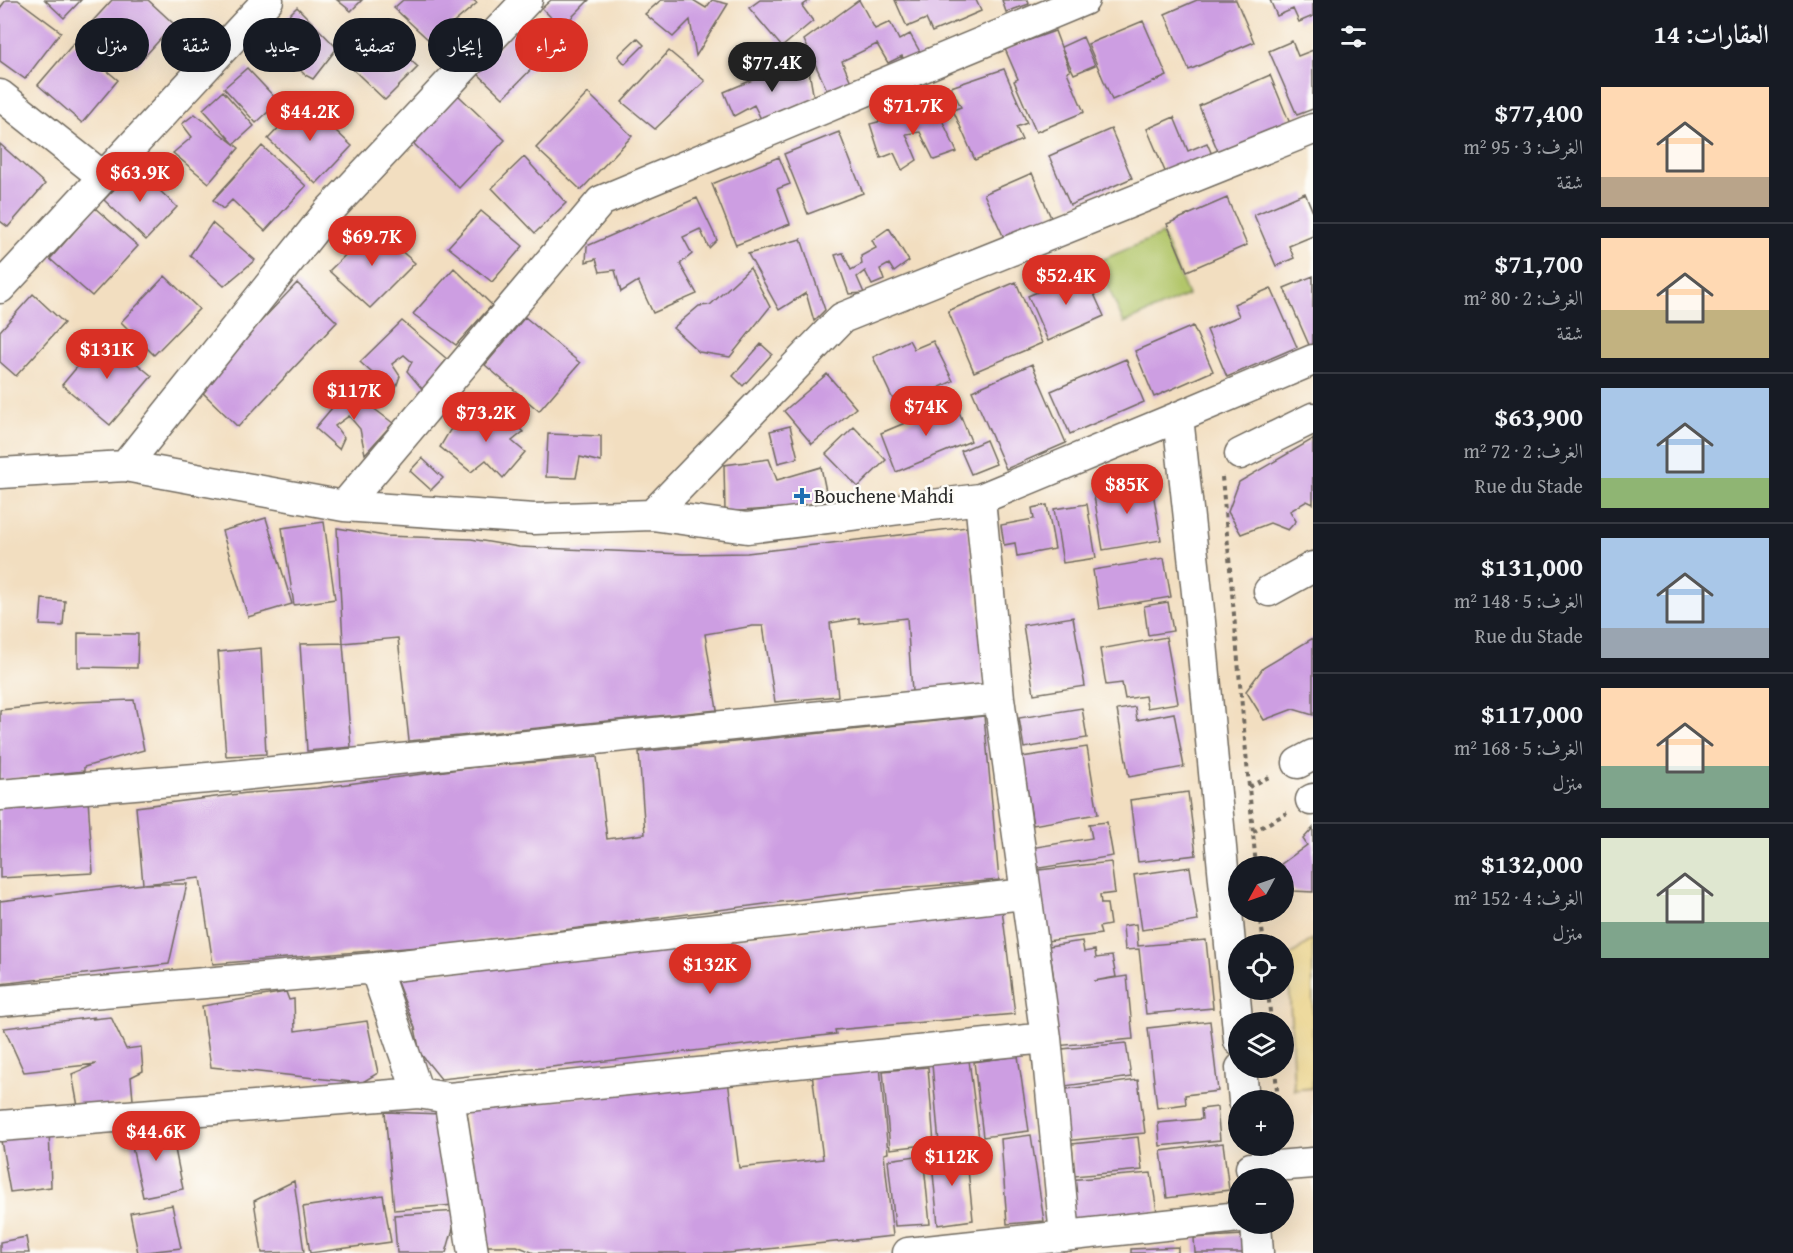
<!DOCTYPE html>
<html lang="ar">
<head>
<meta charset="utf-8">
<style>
  :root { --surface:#171b24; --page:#20242c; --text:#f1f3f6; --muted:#9ea1a6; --line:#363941; --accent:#d93025 }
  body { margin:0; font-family:"Gentium Book Plus",Amiri,serif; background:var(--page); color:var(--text); direction:rtl; height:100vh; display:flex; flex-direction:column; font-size:22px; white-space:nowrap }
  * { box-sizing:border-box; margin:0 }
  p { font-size:20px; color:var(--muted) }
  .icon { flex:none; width:33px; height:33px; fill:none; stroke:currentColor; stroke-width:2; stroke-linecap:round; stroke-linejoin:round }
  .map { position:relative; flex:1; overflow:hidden; direction:ltr }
  .drawer { display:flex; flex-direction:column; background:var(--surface); width:480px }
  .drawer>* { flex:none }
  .top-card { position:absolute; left:18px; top:18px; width:570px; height:54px; direction:rtl; display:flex; gap:12px }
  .needle { width:39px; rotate:230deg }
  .tools { position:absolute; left:1228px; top:856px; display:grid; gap:12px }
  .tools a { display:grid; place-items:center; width:66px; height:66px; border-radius:50%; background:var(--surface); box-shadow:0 6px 24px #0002; font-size:30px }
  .price { position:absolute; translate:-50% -51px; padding:0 14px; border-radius:21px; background:var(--accent); color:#fff; font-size:20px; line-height:39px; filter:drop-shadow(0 2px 3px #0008) }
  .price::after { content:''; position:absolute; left:50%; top:36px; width:18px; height:14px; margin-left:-9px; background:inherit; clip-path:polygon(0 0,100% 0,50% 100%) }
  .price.on { background:#222; color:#fff }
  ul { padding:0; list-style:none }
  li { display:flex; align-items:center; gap:18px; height:150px; padding:0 24px }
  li+li { border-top:2px solid var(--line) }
  li span { display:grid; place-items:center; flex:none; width:168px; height:120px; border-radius:0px; color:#555 }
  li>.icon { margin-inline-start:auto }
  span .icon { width:72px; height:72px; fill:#fffc; stroke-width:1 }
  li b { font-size:26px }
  h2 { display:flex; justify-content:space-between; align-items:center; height:72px; padding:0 24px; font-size:26px }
  .chip { padding:0 21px; border-radius:27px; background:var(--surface); box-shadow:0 6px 24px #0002; font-size:21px; line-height:54px }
  .chip.on { background:var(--accent); color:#fff }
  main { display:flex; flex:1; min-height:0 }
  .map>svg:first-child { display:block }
  .green { fill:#b2c66a; stroke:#6e784a; stroke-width:1.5 }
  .sand { fill:#eeda9e; stroke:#8c8264; stroke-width:1.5 }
  .building { fill:#cd9ee2 }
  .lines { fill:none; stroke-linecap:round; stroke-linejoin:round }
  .minor-casing { stroke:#716a5f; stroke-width:33 }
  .path { stroke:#716a5f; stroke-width:4; stroke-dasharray:4.5 4.5; stroke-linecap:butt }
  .minor { stroke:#fff; stroke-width:30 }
  .poi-dot { fill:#1f6fb2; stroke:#fdfcf7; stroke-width:2 }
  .labels { text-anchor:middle; stroke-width:5; stroke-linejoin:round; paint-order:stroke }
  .poi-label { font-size:20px; fill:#2b2b2b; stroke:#fdfcf7; text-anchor:start }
</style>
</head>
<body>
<main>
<section class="drawer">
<h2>العقارات: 14<svg class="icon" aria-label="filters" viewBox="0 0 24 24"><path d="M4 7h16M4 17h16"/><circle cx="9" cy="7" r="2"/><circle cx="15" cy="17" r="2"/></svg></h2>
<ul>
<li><span style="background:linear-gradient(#ffd9b3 75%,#b9a48a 0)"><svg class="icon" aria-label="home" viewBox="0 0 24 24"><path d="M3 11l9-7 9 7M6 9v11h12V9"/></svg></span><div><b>$77,400</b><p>الغرف: 3 · 95 m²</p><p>شقة</p></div></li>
<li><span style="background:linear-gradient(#ffd9b3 60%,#c2b280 0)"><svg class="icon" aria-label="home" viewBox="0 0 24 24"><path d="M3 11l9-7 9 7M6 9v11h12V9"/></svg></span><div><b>$71,700</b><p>الغرف: 2 · 80 m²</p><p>شقة</p></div></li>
<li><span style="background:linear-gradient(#a9c7e8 75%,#8fb573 0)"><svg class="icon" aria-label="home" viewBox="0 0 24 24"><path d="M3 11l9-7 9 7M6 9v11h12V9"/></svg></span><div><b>$63,900</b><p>الغرف: 2 · 72 m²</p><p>Rue du Stade</p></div></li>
<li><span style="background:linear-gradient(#a9c7e8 75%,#9aa5b1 0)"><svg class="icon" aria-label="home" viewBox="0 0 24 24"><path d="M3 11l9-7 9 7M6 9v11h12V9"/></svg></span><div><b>$131,000</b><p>الغرف: 5 · 148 m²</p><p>Rue du Stade</p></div></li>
<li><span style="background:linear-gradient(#ffd9b3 65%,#7fa58c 0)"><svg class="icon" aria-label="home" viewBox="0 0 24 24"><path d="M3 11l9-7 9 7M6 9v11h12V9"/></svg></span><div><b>$117,000</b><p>الغرف: 5 · 168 m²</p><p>منزل</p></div></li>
<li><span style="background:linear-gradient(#dfe7d0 70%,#7fa58c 0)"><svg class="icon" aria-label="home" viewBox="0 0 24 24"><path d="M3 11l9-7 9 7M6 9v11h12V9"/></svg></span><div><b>$132,000</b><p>الغرف: 4 · 152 m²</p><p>منزل</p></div></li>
</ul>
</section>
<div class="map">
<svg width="1313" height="1253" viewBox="0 0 1313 1253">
  <rect width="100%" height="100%" fill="#fdfcf7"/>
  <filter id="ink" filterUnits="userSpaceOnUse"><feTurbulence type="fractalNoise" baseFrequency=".0167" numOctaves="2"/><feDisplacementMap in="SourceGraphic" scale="12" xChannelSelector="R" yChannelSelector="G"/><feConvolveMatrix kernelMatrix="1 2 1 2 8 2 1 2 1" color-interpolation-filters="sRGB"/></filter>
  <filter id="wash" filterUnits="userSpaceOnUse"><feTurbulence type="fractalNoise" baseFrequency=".008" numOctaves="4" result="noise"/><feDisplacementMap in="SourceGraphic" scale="24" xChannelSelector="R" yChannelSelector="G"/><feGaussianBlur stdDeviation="1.35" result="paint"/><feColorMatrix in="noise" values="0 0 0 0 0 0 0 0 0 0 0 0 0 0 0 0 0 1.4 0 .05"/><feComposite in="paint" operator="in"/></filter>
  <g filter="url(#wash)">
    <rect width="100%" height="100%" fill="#f2dec0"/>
    <path class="green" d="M1162,234L1188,295L1124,323L1097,262Z"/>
    <path class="sand" d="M1313,939V1088L1294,1090L1288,957Z"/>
    <g id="blocks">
      <path class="building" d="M6,0H18L61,32L25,79L0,61V8Z
        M45,0H81L64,18Z
        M112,0H148L174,24L136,66L90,24Z
        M337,0H362L351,11Z
        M403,0H473L477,3L431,42L394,8Z
        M551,0H589L561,28L542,8Z
        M661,0H693L706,8L712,0L728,4L696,56L690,20L673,37L645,14Z
        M760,0H810L802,6L813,21L782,47L749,8Z
        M859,0L875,29L890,22L899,40L910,34L924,59L908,67L902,56L888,63L877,44L842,61L851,82L827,90L804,40Z
        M895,0H976L981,11L932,32L926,19L907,27Z
        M1002,0H1028L1029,4L1006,12Z
        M1197,0H1236L1254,42L1189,70L1165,14Z
        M1270,0H1313V16L1299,22L1293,9L1277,16Z
        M297,7L337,48L313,79L305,75L267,37Z
        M369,21L418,67L385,100L337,54Z
        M1143,21L1167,76L1112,100L1088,44Z
        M517,28L545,55L503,98L475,71Z
        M1055,31L1070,71L1067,72L1084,112L1036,132L1014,81L1018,79L1005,49Z
        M1083,37L1095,65L1074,74L1061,47Z
        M637,38L644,45L625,64L618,56Z
        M1292,41L1298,56L1313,50V109L1297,115L1269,51Z
        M74,43L118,80L82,123L38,85Z
        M669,51L705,81L655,129L622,102Z
        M788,65L790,75L808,65L814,99L762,121L754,105L734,116L724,92Z
        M247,68L279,102L256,123L224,88Z
        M1004,69L1027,123L1016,127L1022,140L975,160L953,110L961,107L951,87Z
        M1270,75L1291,126L1220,156L1199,106Z
        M223,91L254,126L234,144L203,109Z
        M588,93L632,136L581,190L536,148Z
        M458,95L505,140L459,188L412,142Z
        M304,101L352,146L316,184L268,139Z
        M936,107L957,152L934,160L920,132L906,134L917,160L902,170L894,153L881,158L870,124Z
        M195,114L239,148L209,183L173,153L192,137L182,124Z
        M1174,117L1188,151L1207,143L1213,157L1167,176L1147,129Z
        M1111,129L1132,178L1070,205L1049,156Z
        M839,132L863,193L808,214L784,154Z
        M0,144L45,184L8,227L0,221Z
        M262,146L306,186L265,231L232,200L223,209L213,200Z
        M524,157L566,203L535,233L492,188Z
        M779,157L790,184L777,189L790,224L736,245L712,184Z
        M135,167L177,207L146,240L104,200Z
        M1032,173L1052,220L1005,240L984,194Z
        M1305,193L1313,212V236L1289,246L1294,258L1276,266L1254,215Z
        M697,198L717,240L709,248L700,229L683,237L692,254L680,264L697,294L653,313L638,281L621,292L615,270L600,272L596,259L586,262L587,246Z
        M1227,198L1247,245L1187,271L1167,224Z
        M95,208L138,246L92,296L50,259Z
        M481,211L523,246L492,282L448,247Z
        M212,223L255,260L224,286L190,255Z
        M374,227L415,263L370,308L329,271Z
        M889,228L909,261L894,272L889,264L880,269L884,280L872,285L865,271L857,277L864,293L849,294L835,255L843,253L851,270L862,264L861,256L876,248L872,240Z
        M801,239L825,310L814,321L806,293L779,310L748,254Z
        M454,268L492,305L456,345L413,314Z
        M750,268L770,307L730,357L699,352L673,328L699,306L710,305Z
        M1084,272L1104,316L1048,341L1028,296Z
        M165,276L199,309L154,355L121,322Z
        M1313,276V354L1284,288Z
        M1016,282L1042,343L974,372L948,311Z
        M297,283L337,322L238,427L198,388Z
        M1271,288L1297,347L1227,377L1207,330L1239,316L1234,304Z
        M33,294L64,323L16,376L0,362V331Z
        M525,317L580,363L539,411L485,365Z
        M402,321L447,359L423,390L407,371L412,362L404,355L392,364L400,376L394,393L360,362Z
        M1193,326L1213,371L1154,397L1135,351Z
        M103,336L152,376L110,425L62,385Z
        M909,340L914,349L933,341L953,381L897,408L873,357Z
        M761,344L772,354L743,386L733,376Z
        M1126,359L1144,402L1070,434L1051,391Z
        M1032,364L1066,443L1006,469L972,391Z
        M827,374L856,408L812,444L784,411Z
        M348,389L393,423L365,454L360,429L349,416L335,426L344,438L339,449L315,428Z
        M955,402L971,441L896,472L881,433Z
        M498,407L523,432L512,441L525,452L503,478L486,460L471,472L440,447L450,430L480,420Z
        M790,426L798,458L778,463L770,431Z
        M854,427L886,460L858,487L826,454Z
        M548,434L601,436V462L580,457L576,478L546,477Z
        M1313,439V504L1307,501L1290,511L1296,521L1288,530L1270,523L1241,534L1228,512L1239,482Z
        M986,440L996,464L971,474L961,451Z
        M422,458L443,478L431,490L410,471Z
        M769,459L777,480L821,467L828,501L787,508L725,512L724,465Z
        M1151,480L1161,540L1103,550L1093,490Z
        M1087,504L1096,558L1063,563L1054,509Z
        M1047,505L1055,549L1017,556L1015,543L1004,545L1001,525L1034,519L1032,508Z
        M266,518L292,604L248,617L222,531Z
        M324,522L335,599L294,605L282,528Z
        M967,527L979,611L984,686L912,692L907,618L859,623V618L830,623L838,696L775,702L763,626H753L705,634L717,710L409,741L398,638L343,643L351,747L307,751L300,644L343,643L337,528L385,536L471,539L519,547L683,554L747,553Z
        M1164,558L1171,597L1099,609L1093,570Z
        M42,599L65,601L63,626L40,625Z
        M1168,602L1173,631L1148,635L1144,606Z
        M1073,617L1085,686L1034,694L1023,625Z
        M78,633L138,634L137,668L78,667Z
        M1166,637L1178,703L1147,708L1145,696L1125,699L1122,683L1106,685L1100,649Z
        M1313,638V715L1293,709L1264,720L1246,691L1263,668Z
        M261,648L266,754L226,756L218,652Z
        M134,700L144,750L84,767V771L0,780V710L77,702Z
        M1135,707L1137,720L1174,713L1184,767L1129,777L1117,710Z
        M1082,708L1087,738L1024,748L1019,718Z
        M984,716L999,880L858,892L454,944L213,964L200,878L144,884H187L169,964L0,984V901L143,884L136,807L247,793L317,788L475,767L597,757L607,839L645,834L639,752Z
        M1087,747L1098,814L1033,825L1022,757Z
        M1188,792L1196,855L1138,862L1130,800Z
        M88,799L93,873L0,878V805Z
        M1107,822L1113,856L1034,869L1030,848L1092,838L1089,824Z
        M1313,828V892L1293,891L1284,874V867L1280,865L1307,845L1303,839Z
        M1111,862L1115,893L1100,895L1101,904H1107L1110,925L1099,927L1101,934L1039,942L1030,871Z
        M1190,867L1198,921L1142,930L1134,875Z
        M1002,909L1015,1014L835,1030L836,1034L651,1056L441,1079L420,1053L415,1028L395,977Z
        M1136,924L1138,946L1206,940L1213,1008L1146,1014L1139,949L1125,950L1123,926Z
        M1082,941L1084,952L1095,950L1096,958L1112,956L1116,977L1094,981L1127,976L1133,1039L1055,1046L1050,986H1055L1049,946Z
        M286,992L289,1000L294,999L295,1031L367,1021L378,1073L361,1083L211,1067L202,1006Z
        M95,1017L92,1019L111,1017L126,1049L141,1047L143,1071L131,1077L133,1100L79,1112L72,1074L96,1064L24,1072L4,1028Z
        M1210,1021L1218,1091L1185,1095L1186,1104L1157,1108L1148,1028Z
        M1126,1043L1131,1077L1065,1086L1062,1049Z
        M1018,1056L1029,1131L983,1137L974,1062Z
        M969,1060L979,1139L939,1144L932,1064Z
        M880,1066L888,1153L884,1154L893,1236L729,1253H534L517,1246H486L466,1110L728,1080L739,1168L823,1159L812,1073Z
        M928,1067L934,1144L890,1149L883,1071Z
        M1138,1080L1145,1133L1064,1141L1059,1090Z
        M1217,1107L1220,1140L1160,1146L1158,1123L1202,1119L1201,1109Z
        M385,1112L442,1114L454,1205L394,1210Z
        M49,1128L51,1187L10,1192L0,1135Z
        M171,1129L183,1189L143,1197L129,1133Z
        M1031,1135L1044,1221L1007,1224L1001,1139Z
        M1138,1137L1142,1170L1074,1176L1072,1144Z
        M1223,1143L1229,1190L1167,1198L1161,1151Z
        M966,1149L973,1220L938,1225L931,1153Z
        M923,1155L930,1224L895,1226L888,1160Z
        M1151,1173L1157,1212L1072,1221L1067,1180Z
        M294,1181L304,1252L262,1253L254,1201Z
        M383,1195L391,1242L310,1253L303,1207Z
        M172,1205L181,1248L138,1253L130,1213Z
        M458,1211L446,1253H397L394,1215Z
        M1242,1235L1244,1253H1195L1194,1238Z
        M26,1237L29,1253H0V1242Z
        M1178,1247V1253H1131V1249Z"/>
    </g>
  </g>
  <g filter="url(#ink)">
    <use href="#blocks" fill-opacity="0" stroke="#716a5f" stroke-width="1.5"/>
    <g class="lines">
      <g class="minor-casing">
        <path id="minor" d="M0,95L102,176
          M0,288L268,0
          M1240,454L1313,418
          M125,466L328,212L527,0
          M0,473L125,466L344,506L534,519L652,515L747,528L980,499L1178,417
          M980,499L999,698L1046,1038L1065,1236
          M344,506L601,201L1084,0
          M652,515L842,318L1313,129
          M1269,591L1313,567
          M1298,763L1313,755
          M0,795L232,776L999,698
          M1311,800L1313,799
          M375,968L418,1093
          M0,1001L375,968L1025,894
          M1239,1041L1199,611L1178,417L1313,360
          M1241,1068L1244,1101
          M449,1098L473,1253
          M0,1126L418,1093L449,1098L1046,1038
          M1251,1168L1313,1163
          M1256,1224L1258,1253
          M908,1253L1239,1217"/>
      </g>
      <path class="path" d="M1222,477L1256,867
        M1249,787L1273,775
        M1253,832L1287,813
        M1260,912L1264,945
        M1268,990L1271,1023
        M1275,1068L1278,1101"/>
      <use href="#minor" class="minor"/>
    </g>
  </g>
  <path class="poi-dot" d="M799 487h6v6h6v6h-6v6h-6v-6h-6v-6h6z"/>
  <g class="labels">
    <g class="poi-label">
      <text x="814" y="503">Bouchene Mahdi</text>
    </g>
  </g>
</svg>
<div class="tools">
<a><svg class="needle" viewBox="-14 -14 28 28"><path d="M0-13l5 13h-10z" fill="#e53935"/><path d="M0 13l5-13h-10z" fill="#9ea1a6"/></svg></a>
<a><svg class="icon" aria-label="locate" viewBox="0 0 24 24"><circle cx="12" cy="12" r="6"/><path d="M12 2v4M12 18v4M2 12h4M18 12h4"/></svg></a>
<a><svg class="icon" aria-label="layers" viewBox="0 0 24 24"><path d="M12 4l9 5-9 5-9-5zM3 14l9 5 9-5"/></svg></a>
<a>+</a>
<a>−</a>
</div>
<b class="price on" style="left:772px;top:93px">$77.4K</b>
<b class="price" style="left:913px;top:136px">$71.7K</b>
<b class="price" style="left:310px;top:142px">$44.2K</b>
<b class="price" style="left:140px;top:203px">$63.9K</b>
<b class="price" style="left:372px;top:267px">$69.7K</b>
<b class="price" style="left:1066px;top:306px">$52.4K</b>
<b class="price" style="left:107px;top:380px">$131K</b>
<b class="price" style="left:354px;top:421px">$117K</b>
<b class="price" style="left:926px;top:437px">$74K</b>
<b class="price" style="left:486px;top:443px">$73.2K</b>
<b class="price" style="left:1127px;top:515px">$85K</b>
<b class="price" style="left:710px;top:995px">$132K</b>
<b class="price" style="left:156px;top:1162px">$44.6K</b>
<b class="price" style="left:952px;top:1187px">$112K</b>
<div class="top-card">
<a class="chip on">شراء</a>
<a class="chip">إيجار</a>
<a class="chip">تصفية</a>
<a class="chip">جديد</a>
<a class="chip">شقة</a>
<a class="chip">منزل</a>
</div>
</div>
</main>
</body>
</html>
